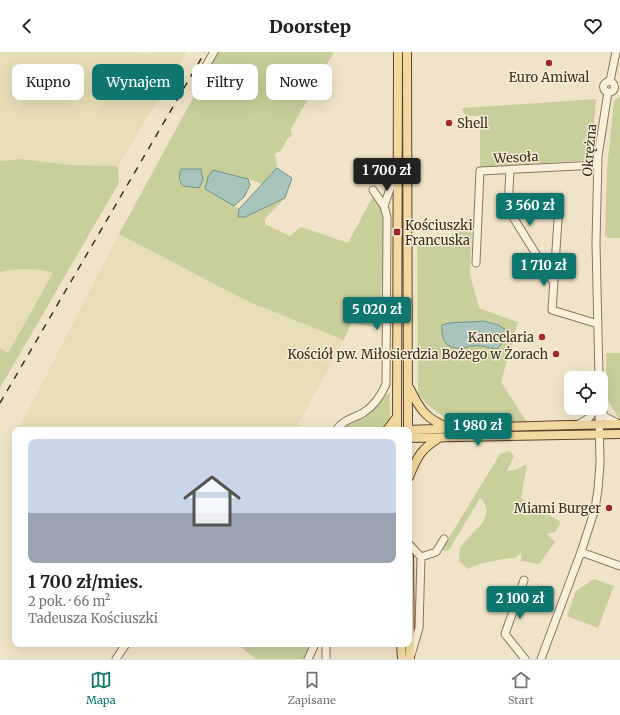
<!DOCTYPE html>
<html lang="pl">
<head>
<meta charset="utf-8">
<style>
  :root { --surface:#fff; --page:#f6f6f6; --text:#202124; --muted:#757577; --line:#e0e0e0; --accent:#0f766e }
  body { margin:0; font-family:Merriweather,serif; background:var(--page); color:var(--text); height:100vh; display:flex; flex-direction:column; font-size:15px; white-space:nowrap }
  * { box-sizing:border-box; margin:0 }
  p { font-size:13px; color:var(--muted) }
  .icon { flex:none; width:22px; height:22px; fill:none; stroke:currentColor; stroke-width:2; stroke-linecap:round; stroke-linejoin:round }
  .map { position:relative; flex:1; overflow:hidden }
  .side { position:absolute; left:12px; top:375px; width:400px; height:220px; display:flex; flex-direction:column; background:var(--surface); border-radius:8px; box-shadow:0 4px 16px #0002 }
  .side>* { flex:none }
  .top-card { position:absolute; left:12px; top:12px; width:400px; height:36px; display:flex; gap:8px }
  .buttons { position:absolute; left:564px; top:319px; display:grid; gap:8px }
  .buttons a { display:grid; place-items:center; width:44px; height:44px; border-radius:8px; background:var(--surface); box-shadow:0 4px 16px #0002; font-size:20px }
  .price { position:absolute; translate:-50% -34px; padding:0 9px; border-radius:4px; background:var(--accent); color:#fff; font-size:13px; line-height:26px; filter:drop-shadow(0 1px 2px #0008) }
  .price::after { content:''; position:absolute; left:50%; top:24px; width:12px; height:9px; margin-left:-6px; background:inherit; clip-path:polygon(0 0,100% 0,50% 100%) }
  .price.on { background:#222; color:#fff }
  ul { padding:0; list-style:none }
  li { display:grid; align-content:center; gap:8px; height:212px; padding:0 16px }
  li span { display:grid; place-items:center; height:124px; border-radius:8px; color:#555 }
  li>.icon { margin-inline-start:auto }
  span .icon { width:72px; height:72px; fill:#fffc; stroke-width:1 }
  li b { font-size:17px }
  .pill { padding:0 14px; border-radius:8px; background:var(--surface); box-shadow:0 4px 16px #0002; font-size:14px; line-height:36px }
  .pill.on { background:var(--accent); color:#fff }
  header { display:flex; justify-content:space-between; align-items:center; height:52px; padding:0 16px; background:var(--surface); font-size:18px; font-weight:800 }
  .tab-bar { display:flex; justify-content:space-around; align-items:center; height:56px; border-top:1px solid var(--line); background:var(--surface); font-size:11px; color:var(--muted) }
  .tab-bar a { display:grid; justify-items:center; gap:2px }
  .tab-bar .on { color:var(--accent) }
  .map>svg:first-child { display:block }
  .farmland { fill:#e6deb5 }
  .green { fill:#c9cf9b }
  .water { fill:#a9c4bc; stroke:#6f938a }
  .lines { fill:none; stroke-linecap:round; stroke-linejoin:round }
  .minor-casing { stroke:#8d765c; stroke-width:9 }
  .major-casing { stroke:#5b4430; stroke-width:10 }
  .minor { stroke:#faf1dc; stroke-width:7 }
  .major { stroke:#f3d9a0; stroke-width:8 }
  .rail { stroke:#3d2e20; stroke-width:1.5; stroke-dasharray:7 7; stroke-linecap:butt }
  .poi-dot { fill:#9e2a2b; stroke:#f7eed8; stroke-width:1.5 }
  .labels { text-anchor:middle; stroke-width:3; stroke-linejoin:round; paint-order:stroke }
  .poi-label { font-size:13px; fill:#3d2e20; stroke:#f7eed8; text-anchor:end }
  .street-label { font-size:13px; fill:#3d2e20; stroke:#f7eed8 }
</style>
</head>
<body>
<header><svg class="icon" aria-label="back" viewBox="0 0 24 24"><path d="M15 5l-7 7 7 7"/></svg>Doorstep<svg class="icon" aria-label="heart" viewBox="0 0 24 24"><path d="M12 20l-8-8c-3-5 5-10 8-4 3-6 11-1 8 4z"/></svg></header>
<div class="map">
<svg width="620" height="607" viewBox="0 0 620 607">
  <rect width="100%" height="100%" fill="#f0e4c8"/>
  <path class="farmland" d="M0,0H134L147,2L157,0H187L118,114L70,113L21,107L0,109Z
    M119,182L245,248L344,288L301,367L296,378H18Z
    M14,217H32L53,221L8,301L0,296V220Z"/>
  <path class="green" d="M218,0H334L291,77L292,84L288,86L280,100L275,101L277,116L262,132L248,127L213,118L205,137L239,157L238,165H245L285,146L265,167V172L290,184L301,175L348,191L373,144L384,161L380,276L351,271L344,288L245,248L119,182Z
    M620,44V186H608L605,184L607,116L614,49Z
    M596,47L591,108L480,115V64H466L462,58V56Z
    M21,107L70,113L118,114L119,131L0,336V296L8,301L53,221C36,216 18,216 0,220V109Z
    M468,166L472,173L470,221L479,256L518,270L501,330L528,372H454L430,355L418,342L417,185L446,189Z
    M606,301H620V366L619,367L606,345Z
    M390,340V368L384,377L375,378H341L348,373L368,362Z
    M510,399L514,404L507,419L515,418L527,412L521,446L561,470L555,480L547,482L555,490L539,512L521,509V501L515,506L503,507L479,512L468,517L459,509L460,495L483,470L487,458L483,448L480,446L449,498L445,499L442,497L500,402Z
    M594,527L614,534L598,576L567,564L576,539Z
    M237,592H311L304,607H256Z"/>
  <path class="water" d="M277,116L292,126L285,146L245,165H238L239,157Z
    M181,117H201L203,128L199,136L183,134C178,128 179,123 181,117Z
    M213,118L248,127L250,133L244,145L234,154L205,137L208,125Z
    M483,269L498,273L509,280L508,285L497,297C489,296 480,293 472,294C469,294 466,296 463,296C446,298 441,288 442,273C451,269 471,271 483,269Z"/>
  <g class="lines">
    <g class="minor-casing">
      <path id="minor" d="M198,27L214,0
        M610,29L616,0
        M603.5 35a5.5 5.5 0 1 1 11 0a5.5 5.5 0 1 1-11 0Z
        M510,118L508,157L554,231
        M559,153L552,258L598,272
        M384,154L391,134L398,121
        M476,211L480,119L598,113
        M599,326L596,191L598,104L608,40
        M601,356L605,365L617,371
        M579,372L589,366L596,356
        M336,378C342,369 353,366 363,361C374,354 381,344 386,332L387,165L384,154L373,138
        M409,492L421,505L419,576L411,603
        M581,500L620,514
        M421,505L436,500L444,487
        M524,528L505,582L525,607
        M326,592V607
        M116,607L126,592
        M308,607L315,592
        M541,607L581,500L595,457L598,437L600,412L599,356"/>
    </g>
    <g class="major-casing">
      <path id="major" d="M407,0L408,378
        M410,337C420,358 427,368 450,376
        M387,378L397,365
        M397,378L398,0
        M409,378C479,376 550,373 620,372
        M409,386L620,382
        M409,425C417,405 421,397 439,386
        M409,504L410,607
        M401,592L402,607"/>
    </g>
    <use href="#minor" class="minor"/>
    <use href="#major" class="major"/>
    <path class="rail" d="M0,351L205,0"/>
  </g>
  <g class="poi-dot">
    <circle cx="549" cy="11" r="4"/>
    <circle cx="449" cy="71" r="4"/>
    <rect x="393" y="176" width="8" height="8" rx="2"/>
    <circle cx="542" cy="285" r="4"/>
    <circle cx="556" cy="302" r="4"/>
    <circle cx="609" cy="456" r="4"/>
  </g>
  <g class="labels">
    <g class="poi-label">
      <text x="549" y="30" text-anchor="middle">Euro Amiwal</text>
      <text x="457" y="76" text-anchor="start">Shell</text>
      <text x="405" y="178" text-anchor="start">Kościuszki<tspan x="405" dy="15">Francuska</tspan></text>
      <text x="534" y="290">Kancelaria</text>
      <text x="548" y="307">Kościół pw. Miłosierdzia Bożego w Żorach</text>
      <text x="601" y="461">Miami Burger</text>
    </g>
    <g class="street-label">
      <text transform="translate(589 98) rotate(-85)" y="5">Okrężna</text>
      <text transform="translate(516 105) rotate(-3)" y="5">Wesoła</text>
    </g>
  </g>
</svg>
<div class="buttons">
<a><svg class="icon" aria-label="locate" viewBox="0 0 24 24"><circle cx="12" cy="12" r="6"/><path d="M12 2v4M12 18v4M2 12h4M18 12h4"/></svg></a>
</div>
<b class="price on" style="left:387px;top:140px">1 700 zł</b>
<b class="price" style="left:530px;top:175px">3 560 zł</b>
<b class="price" style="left:544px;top:235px">1 710 zł</b>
<b class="price" style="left:377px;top:279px">5 020 zł</b>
<b class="price" style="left:478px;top:395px">1 980 zł</b>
<b class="price" style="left:520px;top:568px">2 100 zł</b>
<div class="top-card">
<a class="pill">Kupno</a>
<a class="pill on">Wynajem</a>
<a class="pill">Filtry</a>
<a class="pill">Nowe</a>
</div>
<section class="side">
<ul>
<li><span style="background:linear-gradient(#c9d6e8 60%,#9aa5b1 0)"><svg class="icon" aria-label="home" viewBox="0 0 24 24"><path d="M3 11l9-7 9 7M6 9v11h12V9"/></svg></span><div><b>1 700 zł/mies.</b><p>2 pok. · 66 m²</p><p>Tadeusza Kościuszki</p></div></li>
</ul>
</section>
</div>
<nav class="tab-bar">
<a class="on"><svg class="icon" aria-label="map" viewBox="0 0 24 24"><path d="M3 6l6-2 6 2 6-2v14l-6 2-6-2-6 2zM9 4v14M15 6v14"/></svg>Mapa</a>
<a><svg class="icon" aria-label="saved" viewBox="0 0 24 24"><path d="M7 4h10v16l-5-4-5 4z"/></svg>Zapisane</a>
<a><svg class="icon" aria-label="home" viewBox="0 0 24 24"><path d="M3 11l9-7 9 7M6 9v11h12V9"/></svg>Start</a>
</nav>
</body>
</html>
